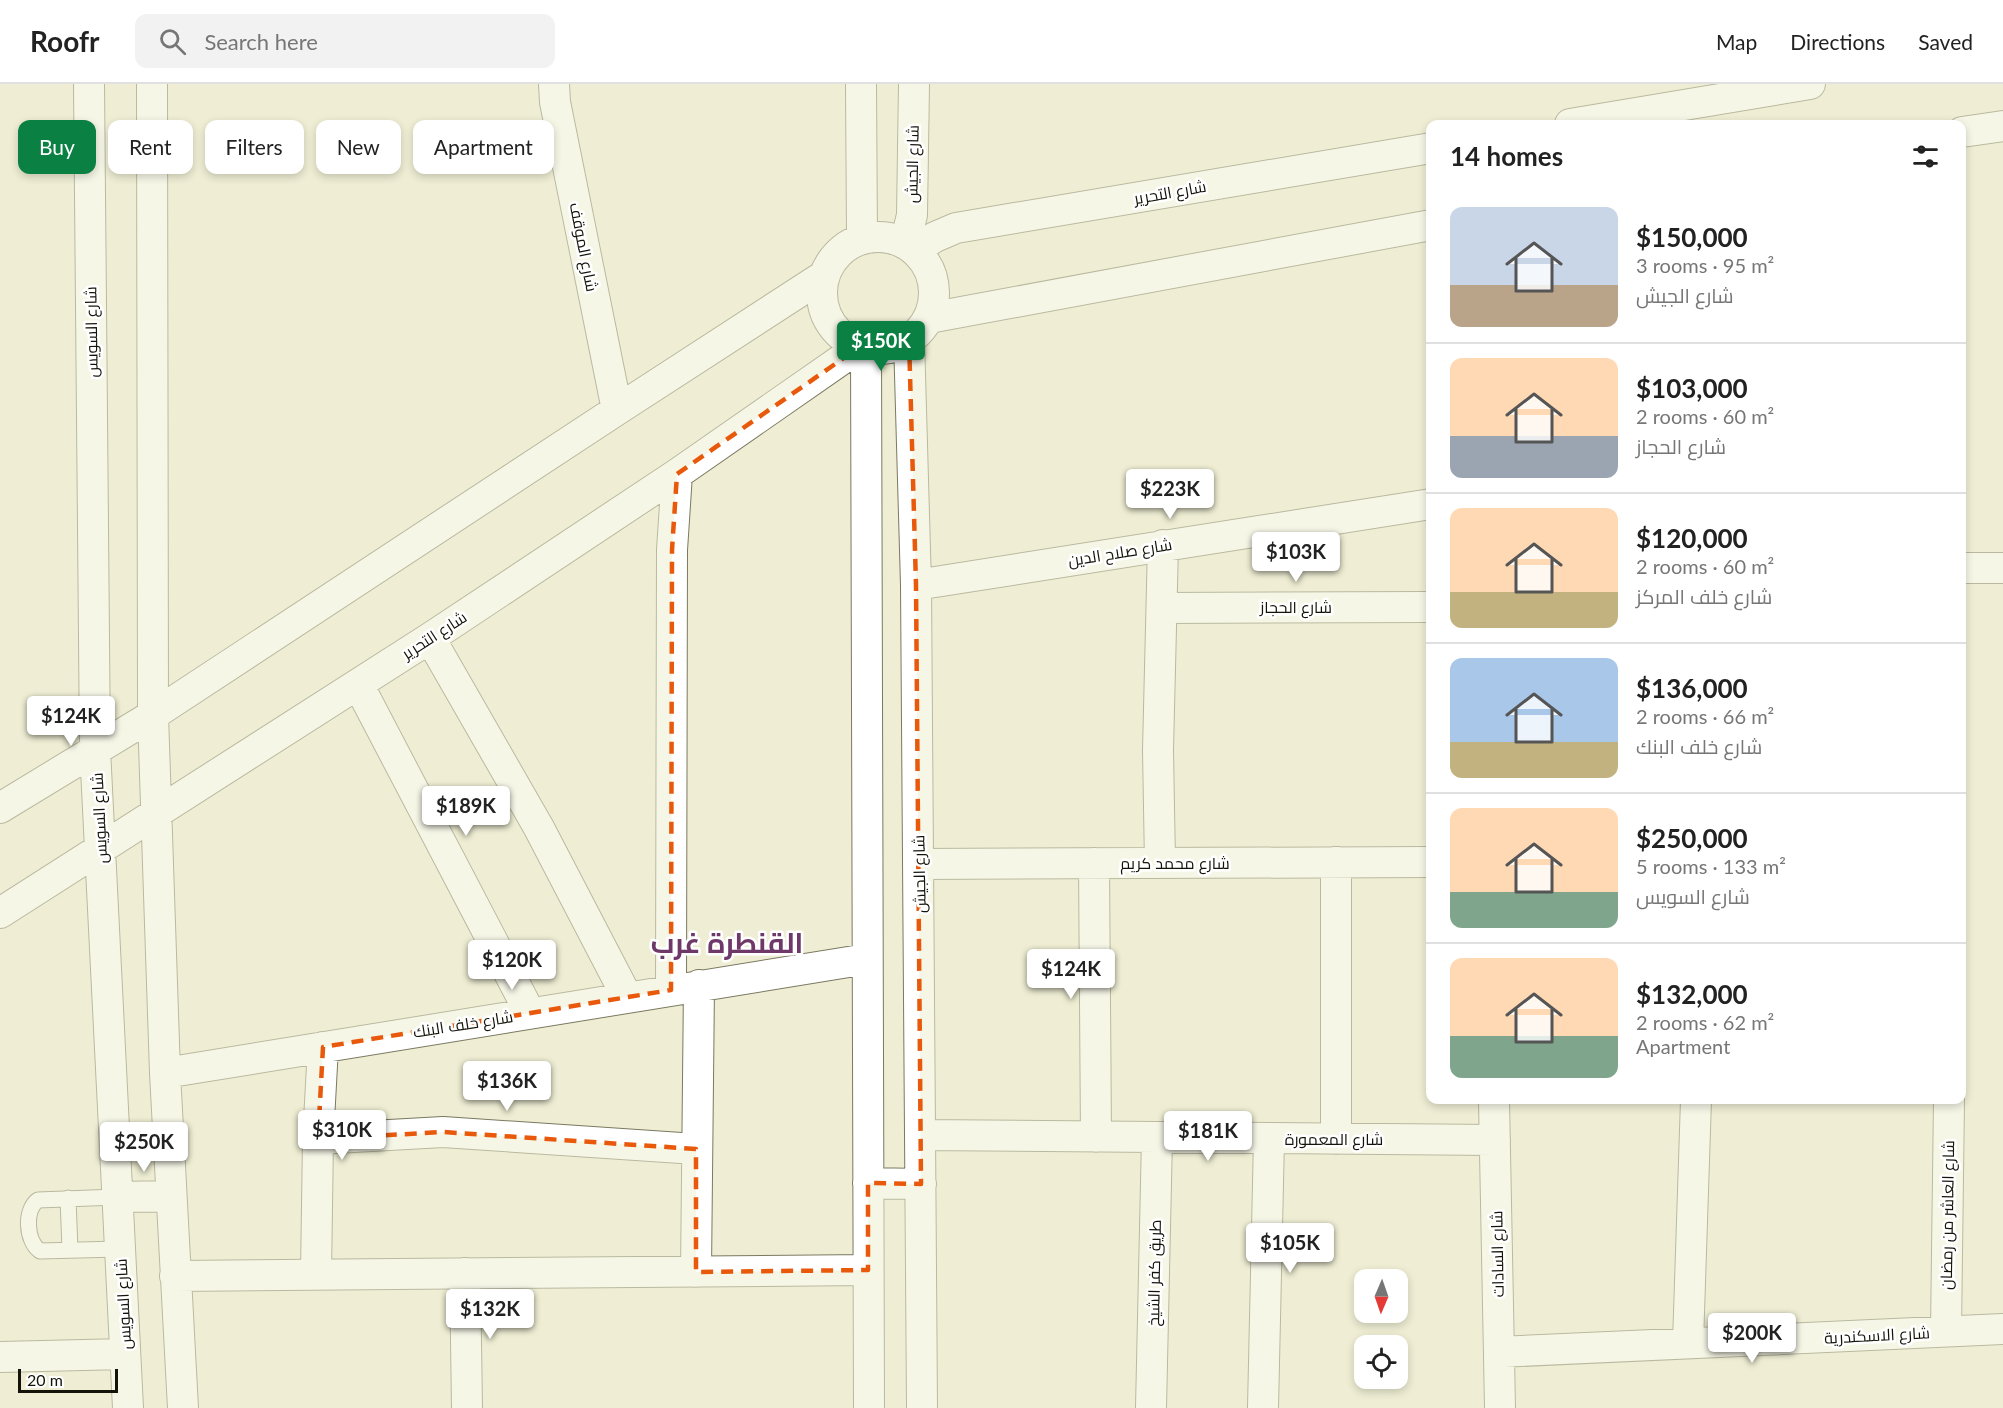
<!DOCTYPE html>
<html lang="en">
<head>
<meta charset="utf-8">
<style>
  :root { --surface:#fff; --page:#f2f2f2; --text:#222; --muted:#767676; --line:#e0e0e0; --accent:#0b8043 }
  body { margin:0; font-family:Lato,Cairo,sans-serif; background:var(--page); color:var(--text); height:100vh; display:flex; flex-direction:column; font-size:22px; white-space:nowrap }
  * { box-sizing:border-box; margin:0 }
  p { font-size:20px; color:var(--muted) }
  .icon { flex:none; width:33px; height:33px; fill:none; stroke:currentColor; stroke-width:2; stroke-linecap:round; stroke-linejoin:round }
  .map { position:relative; flex:1; overflow:hidden }
  .sheet { position:absolute; left:1426px; top:36px; width:540px; height:984px; display:flex; flex-direction:column; background:var(--surface); border-radius:12px; box-shadow:0 3px 9px #0003 }
  .sheet>* { flex:none }
  .top-card { position:absolute; left:18px; top:36px; width:570px; height:54px; display:flex; gap:12px }
  .needle { width:39px; rotate:182deg }
  .buttons { position:absolute; left:1354px; top:1185px; display:grid; gap:12px }
  .buttons a { display:grid; place-items:center; width:54px; height:54px; border-radius:12px; background:var(--surface); box-shadow:0 3px 9px #0003; font-size:30px }
  .scale { position:absolute; left:18px; bottom:15px; width:100px; box-sizing:border-box; padding-left:6px; border:3px solid #13130a; border-top:0; font-size:16px; line-height:21px; white-space:nowrap; color:#13130a; -webkit-text-stroke:4px #fff; paint-order:stroke }
  .price { position:absolute; translate:-50% -51px; padding:0 14px; border-radius:6px; background:#fff; color:#222; font-size:20px; line-height:39px; filter:drop-shadow(0 2px 3px #0008) }
  .price::after { content:''; position:absolute; left:50%; top:36px; width:18px; height:14px; margin-left:-9px; background:inherit; clip-path:polygon(0 0,100% 0,50% 100%) }
  .price.current { background:var(--accent); color:#fff }
  ul { padding:0; list-style:none }
  li { display:flex; align-items:center; gap:18px; height:150px; padding:0 24px }
  li+li { border-top:2px solid var(--line) }
  li span { display:grid; place-items:center; flex:none; width:168px; height:120px; border-radius:12px; color:#555 }
  li>.icon { margin-inline-start:auto }
  span .icon { width:72px; height:72px; fill:#fffc; stroke-width:1 }
  li b { font-size:26px }
  h2 { display:flex; justify-content:space-between; align-items:center; height:72px; padding:0 24px; font-size:26px }
  .tag { padding:0 21px; border-radius:12px; background:var(--surface); box-shadow:0 3px 9px #0003; font-size:21px; line-height:54px }
  .tag.current { background:var(--accent); color:#fff }
  header { display:flex; align-items:center; gap:36px; box-sizing:border-box; height:84px; padding:0 30px; background:var(--surface); border-bottom:2px solid var(--line) }
  header strong { font-size:28px }
  nav { display:flex; gap:33px; margin-inline-start:auto; font-size:21px }
  .search { width:420px; height:54px; background:var(--page); display:flex; align-items:center; gap:15px; box-sizing:border-box; padding:0 21px; border-radius:12px; color:var(--muted); font-size:22px }
  .map>svg:first-child { display:block }
  .lines { fill:none; stroke-linecap:round; stroke-linejoin:round }
  .lane-casing { stroke:#7a7961; stroke-width:17 }
  .street-casing { stroke:#7a7961; stroke-width:32 }
  .lane { stroke:#fff; stroke-width:15 }
  .street { stroke:#fff; stroke-width:30 }
  .marked { fill:none; stroke:#e8590c; stroke-width:4.5; stroke-dasharray:12 8; stroke-linejoin:round }
  .labels { text-anchor:middle; stroke-width:5; stroke-linejoin:round; paint-order:stroke }
  .street-label { font-size:16px; fill:#13130a; stroke:#fff }
  .town-label { font-size:28px; font-weight:bold; fill:#6e3969; stroke:#fff }
</style>
</head>
<body>
<header>
<strong>Roofr</strong>
<div class="search"><svg class="icon" aria-label="search" viewBox="0 0 24 24"><circle cx="10" cy="10" r="6"/><path d="M15 15l6 6"/></svg>Search here</div>
<nav><a>Map</a><a>Directions</a><a>Saved</a></nav>
</header>
<div class="map">
<svg width="2003" height="1324" viewBox="0 0 2003 1324">
  <rect width="100%" height="100%" fill="#efeed4"/>
  <g class="lines">
    <g class="lane-casing">
      <path id="lane" d="M117,1113L38,1116C24,1126 26,1157 40,1167L119,1165
        M68,1114L70,1166"/>
    </g>
    <g class="street-casing">
      <path id="street" d="M89,0L95,665L128,1324
        M152,0L153,631L165,989L183,1324
        M554,0L555,18L617,326
        M861,0L862,155
        M1570,40L1810,0
        M1962,48L2003,42
        M822 209a56 56 0 1 1 112 0a56 56 0 1 1-112 0Z
        M905,160L912,131L914,0
        M914,166L935,153L956,144L1431,64
        M929,234L1431,141
        M909,255L916,501L922,1324
        M866,263L869,1324
        M1962,484H2003
        M916,501L1431,420
        M1162,524L1431,523
        M430,554L539,744L627,913
        M358,600L530,929
        M0,724L153,631L617,326L825,191
        M1094,779L1096,1053
        M1160,779L1158,666L1163,461
        M919,780L1431,778
        M0,829L430,554L677,390L861,262
        M671,906L672,466L677,390
        M165,989L867,875
        M1494,1016L1500,1324
        M921,1051L1495,1056
        M318,1055L443,1048L696,1065
        M1336,1055V778
        M868,1099L921,1100
        M117,1113L171,1112
        M696,1188L699,901
        M465,1189L467,1324
        M316,1190L318,1055L323,963
        M175,1192L868,1186
        M1946,1247L1949,1016
        M1688,1259L1696,1016
        M1499,1268L2003,1245
        M0,1273L125,1270
        M1151,1324L1157,1054
        M1263,1324L1269,1055"/>
    </g>
    <use href="#lane" class="lane"/>
    <use href="#street" class="street"/>
  </g>
  <path d="M0 0H2003V1324H0ZM909,255L916,501L921,1100L868,1099V1186L696,1188V1065L443,1048L318,1055L323,963L671,906L672,466L677,390L861,262L881,264Z" fill="#efeed4" fill-opacity=".55" fill-rule="evenodd"/>
  <path class="marked" d="M909,255L916,501L921,1100L868,1099V1186L696,1188V1065L443,1048L318,1055L323,963L671,906L672,466L677,390L861,262L881,264Z"/>
  <g class="labels">
    <g class="street-label">
      <text transform="translate(912 80) rotate(-89)" y="6">شارع الجيش</text>
      <text transform="translate(1170 108) rotate(-10)" y="6">شارع التحرير</text>
      <text transform="translate(584 163) rotate(79)" y="6">شارع الموقف</text>
      <text transform="translate(91 248) rotate(-91)" y="6">شارع السويس</text>
      <text transform="translate(1120 468) rotate(-9)" y="6">شارع صلاح الدين</text>
      <text x="1296" y="529">شارع الحجاز</text>
      <text transform="translate(434 551) rotate(-33)" y="6">شارع التحرير</text>
      <text transform="translate(99 734) rotate(-93)" y="6">شارع السويس</text>
      <text x="1175" y="785">شارع محمد كريم</text>
      <text transform="translate(919 790) rotate(-91)" y="6">شارع الجيش</text>
      <text transform="translate(463 940) rotate(-9)" y="6">شارع خلف البنك</text>
      <text x="1334" y="1061">شارع المعمورة</text>
      <text transform="translate(1947 1131) rotate(-89)" y="6">شارع العاشر من رمضان</text>
      <text transform="translate(1497 1170) rotate(-91)" y="6">شارع السادات</text>
      <text transform="translate(1154 1189) rotate(-89)" y="6">طريق كفر الشيخ</text>
      <text transform="translate(123 1220) rotate(-93)" y="6">شارع السويس</text>
      <text transform="translate(1877 1251) rotate(-3)" y="6">شارع الاسكندرية</text>
    </g>
    <g class="town-label">
      <text x="727" y="869">القنطرة غرب</text>
    </g>
  </g>
</svg>
<div class="buttons">
<a><svg class="needle" viewBox="-14 -14 28 28"><path d="M0-13l5 13h-10z" fill="#e53935"/><path d="M0 13l5-13h-10z" fill="#767676"/></svg></a>
<a><svg class="icon" aria-label="locate" viewBox="0 0 24 24"><circle cx="12" cy="12" r="6"/><path d="M12 2v4M12 18v4M2 12h4M18 12h4"/></svg></a>
</div>
<div class="scale">20 m</div>
<b class="price current" style="left:881px;top:288px">$150K</b>
<b class="price" style="left:1170px;top:436px">$223K</b>
<b class="price" style="left:1296px;top:499px">$103K</b>
<b class="price" style="left:71px;top:663px">$124K</b>
<b class="price" style="left:466px;top:753px">$189K</b>
<b class="price" style="left:512px;top:907px">$120K</b>
<b class="price" style="left:1071px;top:916px">$124K</b>
<b class="price" style="left:507px;top:1028px">$136K</b>
<b class="price" style="left:342px;top:1077px">$310K</b>
<b class="price" style="left:1208px;top:1078px">$181K</b>
<b class="price" style="left:144px;top:1089px">$250K</b>
<b class="price" style="left:1290px;top:1190px">$105K</b>
<b class="price" style="left:490px;top:1256px">$132K</b>
<b class="price" style="left:1752px;top:1280px">$200K</b>
<div class="top-card">
<a class="tag current">Buy</a>
<a class="tag">Rent</a>
<a class="tag">Filters</a>
<a class="tag">New</a>
<a class="tag">Apartment</a>
</div>
<section class="sheet">
<h2>14 homes<svg class="icon" aria-label="filters" viewBox="0 0 24 24"><path d="M4 7h16M4 17h16"/><circle cx="9" cy="7" r="2"/><circle cx="15" cy="17" r="2"/></svg></h2>
<ul>
<li><span style="background:linear-gradient(#c9d6e8 65%,#b9a48a 0)"><svg class="icon" aria-label="home" viewBox="0 0 24 24"><path d="M3 11l9-7 9 7M6 9v11h12V9"/></svg></span><div><b>$150,000</b><p>3 rooms · 95 m²</p><p>شارع الجيش</p></div></li>
<li><span style="background:linear-gradient(#ffd9b3 65%,#9aa5b1 0)"><svg class="icon" aria-label="home" viewBox="0 0 24 24"><path d="M3 11l9-7 9 7M6 9v11h12V9"/></svg></span><div><b>$103,000</b><p>2 rooms · 60 m²</p><p>شارع الحجاز</p></div></li>
<li><span style="background:linear-gradient(#ffd9b3 70%,#c2b280 0)"><svg class="icon" aria-label="home" viewBox="0 0 24 24"><path d="M3 11l9-7 9 7M6 9v11h12V9"/></svg></span><div><b>$120,000</b><p>2 rooms · 60 m²</p><p>شارع خلف المركز</p></div></li>
<li><span style="background:linear-gradient(#a9c7e8 70%,#c2b280 0)"><svg class="icon" aria-label="home" viewBox="0 0 24 24"><path d="M3 11l9-7 9 7M6 9v11h12V9"/></svg></span><div><b>$136,000</b><p>2 rooms · 66 m²</p><p>شارع خلف البنك</p></div></li>
<li><span style="background:linear-gradient(#ffd9b3 70%,#7fa58c 0)"><svg class="icon" aria-label="home" viewBox="0 0 24 24"><path d="M3 11l9-7 9 7M6 9v11h12V9"/></svg></span><div><b>$250,000</b><p>5 rooms · 133 m²</p><p>شارع السويس</p></div></li>
<li><span style="background:linear-gradient(#ffd9b3 65%,#7fa58c 0)"><svg class="icon" aria-label="home" viewBox="0 0 24 24"><path d="M3 11l9-7 9 7M6 9v11h12V9"/></svg></span><div><b>$132,000</b><p>2 rooms · 62 m²</p><p>Apartment</p></div></li>
</ul>
</section>
</div>
</body>
</html>
